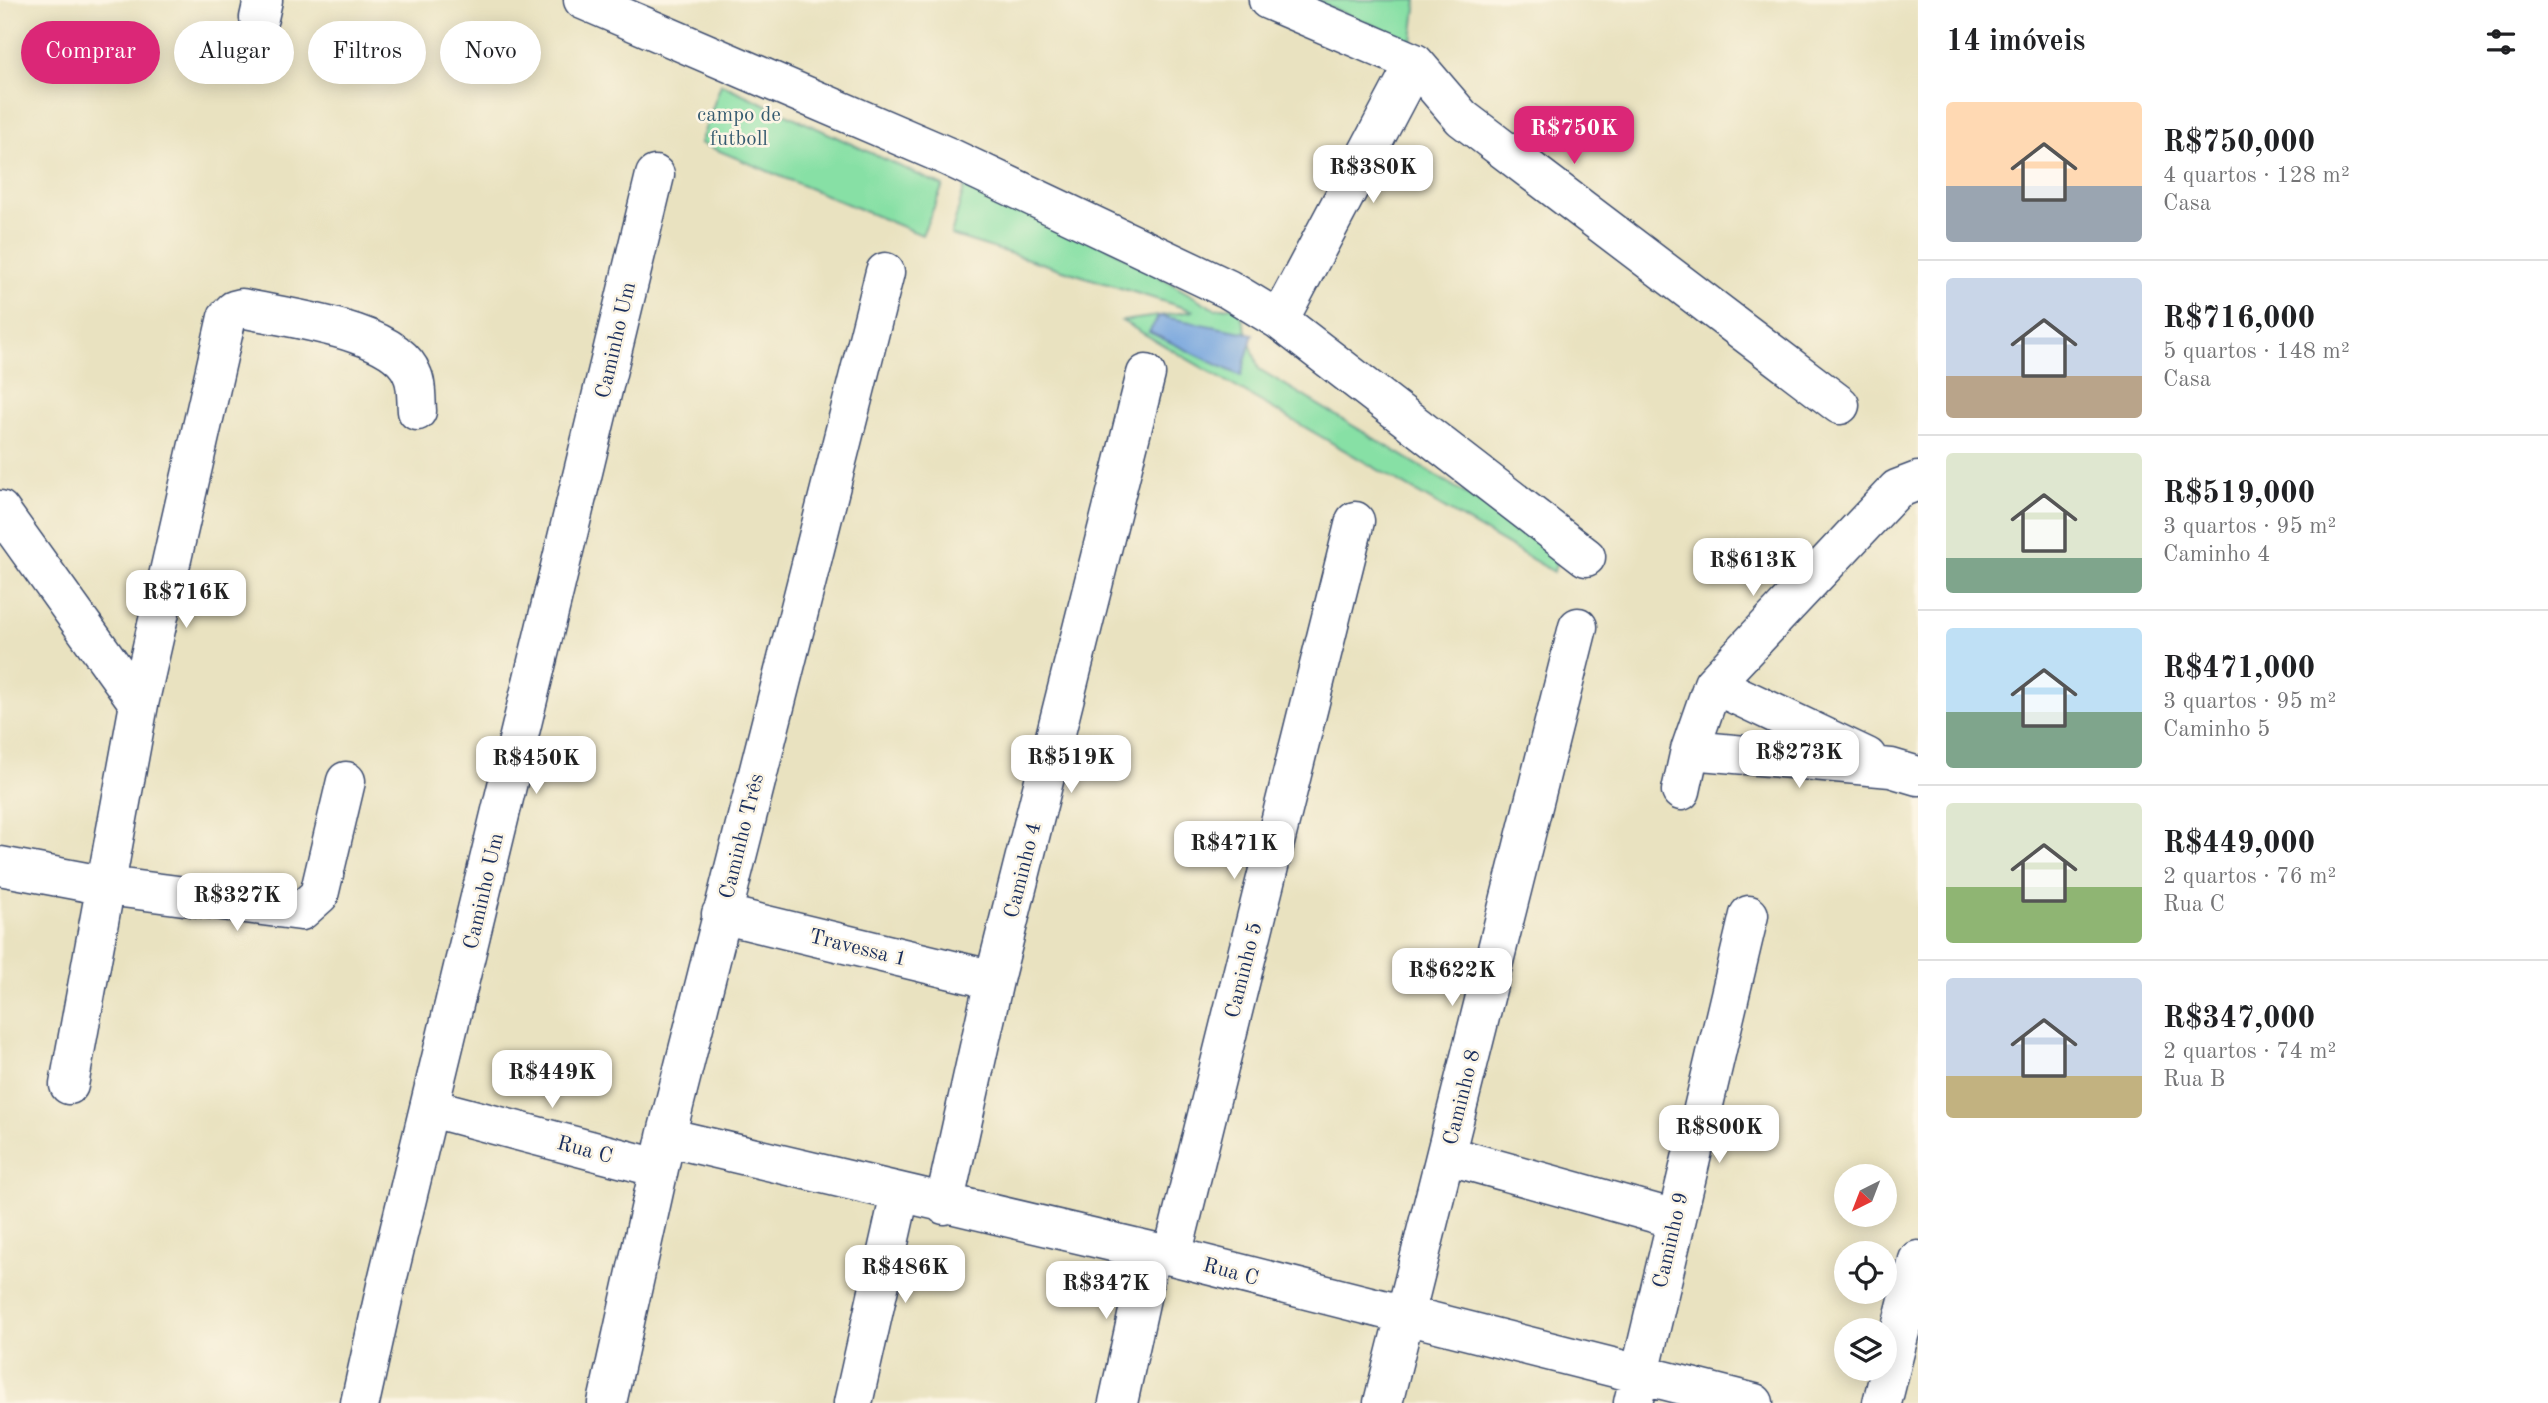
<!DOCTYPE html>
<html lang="pt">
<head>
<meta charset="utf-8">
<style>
  :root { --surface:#fff; --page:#f6f6f6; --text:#202124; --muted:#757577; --line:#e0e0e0; --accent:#db2777 }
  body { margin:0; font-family:"Old Standard TT",serif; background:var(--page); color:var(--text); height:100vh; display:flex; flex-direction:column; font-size:26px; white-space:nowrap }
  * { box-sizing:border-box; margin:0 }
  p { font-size:23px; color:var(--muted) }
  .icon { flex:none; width:38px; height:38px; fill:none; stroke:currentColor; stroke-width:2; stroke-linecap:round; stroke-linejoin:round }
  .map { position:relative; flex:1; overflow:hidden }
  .panel { display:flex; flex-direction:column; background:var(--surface); width:630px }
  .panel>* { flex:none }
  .banner { position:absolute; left:21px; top:21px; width:665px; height:63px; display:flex; gap:14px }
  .needle { width:46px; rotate:222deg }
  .buttons { position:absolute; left:1834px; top:1164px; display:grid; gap:14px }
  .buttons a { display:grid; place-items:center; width:63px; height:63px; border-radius:50%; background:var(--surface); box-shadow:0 4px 18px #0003; font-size:35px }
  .price { position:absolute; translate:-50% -60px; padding:0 16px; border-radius:14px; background:#fff; color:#222; font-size:23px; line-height:46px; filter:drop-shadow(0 2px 4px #0008) }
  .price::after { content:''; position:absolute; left:50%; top:42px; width:21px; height:16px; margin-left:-10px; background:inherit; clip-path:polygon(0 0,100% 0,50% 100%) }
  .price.selected { background:var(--accent); color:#fff }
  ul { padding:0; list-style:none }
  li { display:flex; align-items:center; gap:21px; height:175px; padding:0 28px }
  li+li { border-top:2px solid var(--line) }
  li span { display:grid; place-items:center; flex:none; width:196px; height:140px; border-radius:7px; color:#555 }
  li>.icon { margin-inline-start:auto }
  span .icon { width:84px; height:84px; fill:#fffc; stroke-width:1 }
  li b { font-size:30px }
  h2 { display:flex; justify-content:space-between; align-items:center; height:84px; padding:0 28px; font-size:30px }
  .tag { padding:0 24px; border-radius:32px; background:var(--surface); box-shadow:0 4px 18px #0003; font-size:24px; line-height:63px }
  .tag.selected { background:var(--accent); color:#fff }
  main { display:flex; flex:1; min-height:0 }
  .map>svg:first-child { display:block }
  .green { fill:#87e0a5; stroke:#518882; stroke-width:2 }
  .water { fill:#74a4de; stroke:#486a9e; stroke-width:2 }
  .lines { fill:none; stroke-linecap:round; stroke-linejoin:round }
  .minor-casing { stroke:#3a4a6d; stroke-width:41 }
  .minor { stroke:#fff; stroke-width:38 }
  .labels { text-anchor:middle; stroke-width:5; stroke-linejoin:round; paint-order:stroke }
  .park-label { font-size:21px; fill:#365b70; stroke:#fcf5e5 }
  .street-label { font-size:21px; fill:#1b2f5e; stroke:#fcf5e5 }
</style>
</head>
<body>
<main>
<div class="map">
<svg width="1918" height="1403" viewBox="0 0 1918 1403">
  <rect width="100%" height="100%" fill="#fcf5e5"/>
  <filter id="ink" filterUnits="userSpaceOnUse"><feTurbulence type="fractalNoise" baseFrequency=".0143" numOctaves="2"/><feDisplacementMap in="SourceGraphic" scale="14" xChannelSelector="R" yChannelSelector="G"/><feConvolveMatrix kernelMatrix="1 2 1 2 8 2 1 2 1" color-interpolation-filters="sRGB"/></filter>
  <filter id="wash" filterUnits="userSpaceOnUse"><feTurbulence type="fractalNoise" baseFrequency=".00686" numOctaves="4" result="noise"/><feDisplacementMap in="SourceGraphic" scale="28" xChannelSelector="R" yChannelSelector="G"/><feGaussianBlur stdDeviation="1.57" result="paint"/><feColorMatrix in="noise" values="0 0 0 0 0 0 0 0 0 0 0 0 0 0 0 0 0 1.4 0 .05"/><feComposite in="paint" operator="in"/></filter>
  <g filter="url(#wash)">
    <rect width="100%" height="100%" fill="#e9e2c0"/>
    <path class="green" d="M1311,0H1417L1412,41Z
      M721,84L943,186L922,235L700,143Z
      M970,167L1215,309L1238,306L1259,369L1559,550L1554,572L1122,321L1194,311L951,235Z"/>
    <path class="water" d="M1159,316L1253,334L1241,376L1149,332Z"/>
  </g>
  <g filter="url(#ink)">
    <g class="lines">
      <g class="minor-casing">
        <path id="minor" d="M583,0L949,157L1228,289L1279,320L1586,557
          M1268,0L1415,63L1462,118L1840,405
          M259,18L263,0
          M1279,320L1415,63
          M0,510L139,704
          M1713,684L1867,757
          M1690,750L1891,768L1918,776
          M1681,791L1690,750L1713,684L1897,489L1918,481
          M0,866L107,886L301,911L319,895L346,781
          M721,914L994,980
          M69,1085L139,704L227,317L234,310L242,308C284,318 395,329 412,374C417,384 416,399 417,411
          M431,1108L658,1168
          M666,1137L1172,1256L1754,1403
          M1446,1155L1675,1219
          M944,1205L994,980L1146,374
          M1172,1256L1355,521
          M360,1403L387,1281L655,175
          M607,1403L666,1137L885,272
          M853,1403L900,1194
          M1118,1403L1151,1252
          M1383,1403L1578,627
          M1633,1403L1749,915
          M1882,1403L1918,1260"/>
      </g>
      <use href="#minor" class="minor"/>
    </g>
  </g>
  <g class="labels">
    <g class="park-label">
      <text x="739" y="121">campo de<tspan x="739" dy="24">futboll</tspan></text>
    </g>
    <g class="street-label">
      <text transform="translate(615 340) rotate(-77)" y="7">Caminho Um</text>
      <text transform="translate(741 836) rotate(-76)" y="7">Caminho Três</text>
      <text transform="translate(1022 870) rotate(-76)" y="7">Caminho 4</text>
      <text transform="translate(483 891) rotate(-77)" y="7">Caminho Um</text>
      <text transform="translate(858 947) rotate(14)" y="7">Travessa 1</text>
      <text transform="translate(1243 970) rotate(-76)" y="7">Caminho 5</text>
      <text transform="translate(1461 1097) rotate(-76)" y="7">Caminho 8</text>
      <text transform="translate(585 1149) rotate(15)" y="7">Rua C</text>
      <text transform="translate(1670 1240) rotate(-77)" y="7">Caminho 9</text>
      <text transform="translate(1231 1271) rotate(15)" y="7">Rua C</text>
    </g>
  </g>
</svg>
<div class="buttons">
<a><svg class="needle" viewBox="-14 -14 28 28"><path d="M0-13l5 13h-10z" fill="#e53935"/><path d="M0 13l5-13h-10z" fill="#757577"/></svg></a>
<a><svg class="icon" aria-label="locate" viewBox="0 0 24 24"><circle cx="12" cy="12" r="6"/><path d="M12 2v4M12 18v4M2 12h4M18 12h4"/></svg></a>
<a><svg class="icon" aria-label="layers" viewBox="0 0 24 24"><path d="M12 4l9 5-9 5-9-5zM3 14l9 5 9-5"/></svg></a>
</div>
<b class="price selected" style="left:1574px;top:166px">R$750K</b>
<b class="price" style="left:1373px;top:205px">R$380K</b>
<b class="price" style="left:1753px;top:598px">R$613K</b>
<b class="price" style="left:186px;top:630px">R$716K</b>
<b class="price" style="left:1799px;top:790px">R$273K</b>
<b class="price" style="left:1071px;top:795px">R$519K</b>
<b class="price" style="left:536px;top:796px">R$450K</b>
<b class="price" style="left:1234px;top:881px">R$471K</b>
<b class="price" style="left:237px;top:933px">R$327K</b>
<b class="price" style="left:1452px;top:1008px">R$622K</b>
<b class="price" style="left:552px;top:1110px">R$449K</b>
<b class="price" style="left:1719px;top:1165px">R$800K</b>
<b class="price" style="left:905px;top:1305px">R$486K</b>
<b class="price" style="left:1106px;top:1321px">R$347K</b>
<div class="banner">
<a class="tag selected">Comprar</a>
<a class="tag">Alugar</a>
<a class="tag">Filtros</a>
<a class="tag">Novo</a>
</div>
</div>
<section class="panel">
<h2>14 imóveis<svg class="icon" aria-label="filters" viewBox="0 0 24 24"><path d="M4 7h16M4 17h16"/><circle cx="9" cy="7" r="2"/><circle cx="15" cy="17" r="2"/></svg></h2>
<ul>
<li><span style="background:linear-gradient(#ffd9b3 60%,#9aa5b1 0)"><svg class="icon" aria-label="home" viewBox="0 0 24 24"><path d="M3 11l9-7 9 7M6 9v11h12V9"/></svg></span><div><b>R$750,000</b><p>4 quartos · 128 m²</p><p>Casa</p></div></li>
<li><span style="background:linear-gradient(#c9d6e8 70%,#b9a48a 0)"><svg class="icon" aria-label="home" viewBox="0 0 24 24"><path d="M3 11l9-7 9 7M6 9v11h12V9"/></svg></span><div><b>R$716,000</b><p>5 quartos · 148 m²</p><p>Casa</p></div></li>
<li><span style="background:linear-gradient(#dfe7d0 75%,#7fa58c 0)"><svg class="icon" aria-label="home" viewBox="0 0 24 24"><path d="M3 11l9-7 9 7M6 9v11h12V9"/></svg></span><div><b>R$519,000</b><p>3 quartos · 95 m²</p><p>Caminho 4</p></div></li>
<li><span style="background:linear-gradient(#bfe0f5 60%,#7fa58c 0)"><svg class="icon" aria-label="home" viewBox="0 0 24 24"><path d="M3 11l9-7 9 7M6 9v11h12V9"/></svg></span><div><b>R$471,000</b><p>3 quartos · 95 m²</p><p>Caminho 5</p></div></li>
<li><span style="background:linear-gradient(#dfe7d0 60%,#8fb573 0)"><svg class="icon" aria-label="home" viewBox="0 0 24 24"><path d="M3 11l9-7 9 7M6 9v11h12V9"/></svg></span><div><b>R$449,000</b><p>2 quartos · 76 m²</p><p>Rua C</p></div></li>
<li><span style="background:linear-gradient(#c9d6e8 70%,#c2b280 0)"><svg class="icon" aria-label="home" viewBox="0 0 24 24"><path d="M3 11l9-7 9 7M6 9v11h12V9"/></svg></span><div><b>R$347,000</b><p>2 quartos · 74 m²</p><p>Rua B</p></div></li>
</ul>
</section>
</main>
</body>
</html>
